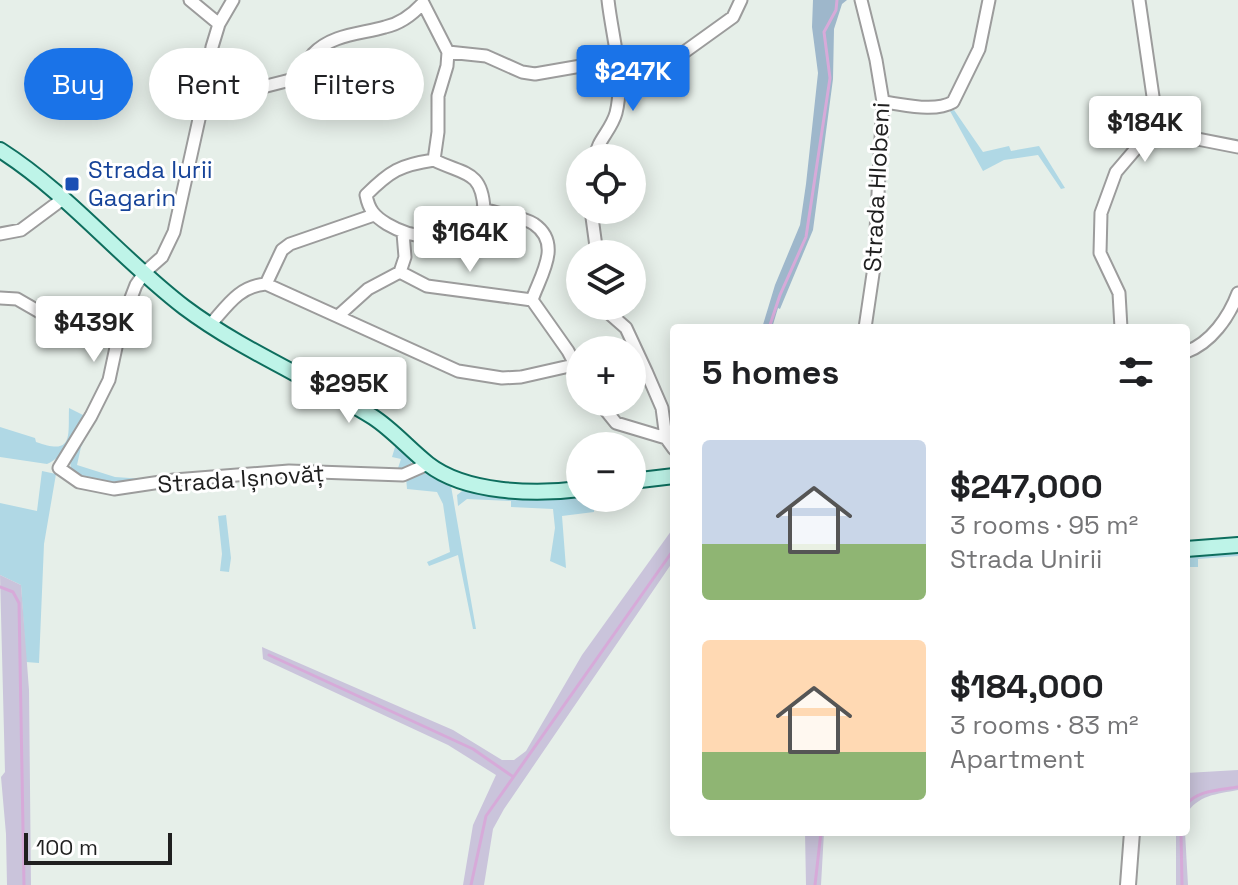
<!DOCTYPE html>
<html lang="en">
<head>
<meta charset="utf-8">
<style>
  :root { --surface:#fff; --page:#f6f6f6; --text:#202124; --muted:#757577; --accent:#1a73e8 }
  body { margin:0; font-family:"Space Grotesk",sans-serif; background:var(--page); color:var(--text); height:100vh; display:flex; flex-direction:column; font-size:30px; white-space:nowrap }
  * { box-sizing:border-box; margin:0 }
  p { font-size:26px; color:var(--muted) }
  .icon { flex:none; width:44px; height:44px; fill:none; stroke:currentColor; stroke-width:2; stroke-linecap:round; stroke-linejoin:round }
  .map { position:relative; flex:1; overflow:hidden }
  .panel { position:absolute; left:670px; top:324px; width:520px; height:512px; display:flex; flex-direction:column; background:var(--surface); border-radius:8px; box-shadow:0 4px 20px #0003 }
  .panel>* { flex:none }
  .top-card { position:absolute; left:24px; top:48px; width:526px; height:72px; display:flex; gap:16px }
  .buttons { position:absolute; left:566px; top:144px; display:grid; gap:16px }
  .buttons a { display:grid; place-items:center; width:80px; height:80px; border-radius:50%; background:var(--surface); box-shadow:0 4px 20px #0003; font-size:40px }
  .scale { position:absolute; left:24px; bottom:20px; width:148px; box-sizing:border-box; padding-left:8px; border:4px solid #1f1f1f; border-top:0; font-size:22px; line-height:28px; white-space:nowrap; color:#1f1f1f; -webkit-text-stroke:6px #fff; paint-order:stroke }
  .price { position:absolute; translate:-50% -68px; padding:0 18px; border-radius:8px; background:#fff; color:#222; font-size:26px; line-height:52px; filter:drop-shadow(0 2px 4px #0008) }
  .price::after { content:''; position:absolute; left:50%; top:48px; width:24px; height:18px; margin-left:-12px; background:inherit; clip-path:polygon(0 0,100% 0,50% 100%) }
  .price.current { background:var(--accent); color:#fff }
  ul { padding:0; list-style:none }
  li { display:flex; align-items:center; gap:24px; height:200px; padding:0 32px }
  li span { display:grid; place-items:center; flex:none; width:224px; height:160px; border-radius:8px; color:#555 }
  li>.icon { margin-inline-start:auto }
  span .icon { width:96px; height:96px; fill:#fffc; stroke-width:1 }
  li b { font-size:34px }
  h2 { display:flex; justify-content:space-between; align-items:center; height:96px; padding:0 32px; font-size:34px }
  .chip { padding:0 28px; border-radius:36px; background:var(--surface); box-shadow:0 4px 20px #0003; font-size:28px; line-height:72px }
  .chip.current { background:var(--accent); color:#fff }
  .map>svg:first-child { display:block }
  .grass { fill:#b0d8e5 }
  .forest { fill:#9eb7cb }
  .wetland { fill:#cac4db }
  .pitch { fill:#a48ad7 }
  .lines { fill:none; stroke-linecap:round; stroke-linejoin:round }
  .stream { stroke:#d7aad9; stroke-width:3 }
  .minor-casing { stroke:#9c9c9c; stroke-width:15 }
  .tertiary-casing { stroke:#9c9c9c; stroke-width:18 }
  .secondary-casing { stroke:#0e6e5e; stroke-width:18 }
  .minor { stroke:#fff; stroke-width:11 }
  .tertiary { stroke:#fff; stroke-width:14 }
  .secondary { stroke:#bef4e8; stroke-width:14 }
  .transit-dot { fill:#1a4fb4; stroke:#fff; stroke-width:3 }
  .labels { text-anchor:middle; stroke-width:6; stroke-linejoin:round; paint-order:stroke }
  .transit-label { font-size:24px; fill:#164399; stroke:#fff; text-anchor:start }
  .street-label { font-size:24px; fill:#1f1f1f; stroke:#fff }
</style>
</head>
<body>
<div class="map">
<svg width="1238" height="885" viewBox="0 0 1238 885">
  <rect width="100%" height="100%" fill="#e6efe9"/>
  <path class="grass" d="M954,110L983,152L1009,146L1011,151L1039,146L1065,188L1061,189L1038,155L1004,160L983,171L950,111Z
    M303,383L376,426L413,457L410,467L397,471L401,459L392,457L396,444L390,438L319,393L300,386Z
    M69,408L85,416C76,432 65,457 47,464L0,457V427L35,438L36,442C74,456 68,436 69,408Z
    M99,410L81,447L77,465L115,477L159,480L120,486L76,477C58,459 88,427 99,410Z
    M42,471L56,474L44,544L39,663L26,662L21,585L0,575V503L37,511Z
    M431,472L448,481L451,486L476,629H473L458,555L429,566L427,562L450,552L443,504L437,492L407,489L406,477Z
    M466,488L580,495V498H594V512L562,516L566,568L550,561L555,528L553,509L511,507V501L467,499L458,506L457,495Z
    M226,515L231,558L229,572L220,571L222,554L218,516Z
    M1238,549V556L1198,559V567H1186V554Z"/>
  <path class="forest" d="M813,0H847L842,4L834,29L833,79L813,230L780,309L778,308L772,328H762L775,285L800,225L806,184L818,73L812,27Z"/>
  <path class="wetland" d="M674,527V560L504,809L493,829L484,885H463L473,825L496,775L448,745L263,659L262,647L453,730L502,760H514L526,751L582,655Z
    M0,575L21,585L29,690L31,885H7L6,834L1,777L5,772Z
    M1238,770V790C1217,794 1197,795 1186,815V773Z
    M805,832H824L821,885H806Z
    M1176,832H1185L1188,885H1176Z"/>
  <path class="pitch" d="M127,77L128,93L97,94L96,78Z"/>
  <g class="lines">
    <path class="stream" d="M769,328L780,295L806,237L830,78L824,32L836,10L837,0
      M0,587L13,592L19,603L24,885
      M269,655L473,749L512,776
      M1186,805C1197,790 1220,790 1238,787
      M1181,832L1182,885
      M471,885L486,816L674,549
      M815,885L821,832"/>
    <g class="minor-casing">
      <path id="minor" d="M190,0L219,24
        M233,0L219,24L212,47L205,92L174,232L162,257L145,272L136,285L121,324L109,380L91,416L59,468L79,482L114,489L174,480L289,471L403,475L428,464
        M861,0L876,60L883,102L874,267L865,328
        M423,3L448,52L447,66L438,96V132L434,160
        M448,52L486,56L522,72L535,74L604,62L618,64L676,58L733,17L741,0
        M205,92L255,89L302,77C305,70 308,60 313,54C332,34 361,34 385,27C399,24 413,14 423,3
        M883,102C903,104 934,113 953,102L979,49L989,0
        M1157,124L1177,135L1238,147
        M595,158C597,140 611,131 616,113C625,76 612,37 608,0
        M434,160C400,165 390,171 366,195C369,210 374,216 387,224C426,247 451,234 484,209
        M434,160C464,175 482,170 484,209
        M484,209C499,215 520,215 534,224C563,244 540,276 532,300
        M591,210L597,254
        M0,234L21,230L64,198
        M400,272L427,286L532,300
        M266,284L458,371L502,378L521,377L574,365
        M0,298L17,299L57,322L85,316L121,324
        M532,300L568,351L580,374
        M605,306L610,314L626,328L646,371L662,408L666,438
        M338,316L368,289L400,272L405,257L403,233
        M210,325C227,306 239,286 266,284L282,250L290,244L374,215
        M1121,328L1119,293L1100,253L1101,213L1116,172L1157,124L1139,0
        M1186,352C1211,343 1229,317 1238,293
        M599,402L616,423L666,438L674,449"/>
    </g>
    <g class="tertiary-casing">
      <path id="tertiary" d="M1128,885L1132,832"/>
    </g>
    <g class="secondary-casing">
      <path id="secondary" d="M0,150C69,194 120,258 184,307C241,350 312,379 373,417C393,430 409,449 428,464C465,493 534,495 580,489
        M632,481L674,476
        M1186,549L1238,545"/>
    </g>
    <use href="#minor" class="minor"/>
    <use href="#tertiary" class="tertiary"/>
    <use href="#secondary" class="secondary"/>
  </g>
  <rect class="transit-dot" x="64" y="176" width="16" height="16" rx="4"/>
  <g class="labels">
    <g class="transit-label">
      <text x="88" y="178">Strada Iurii<tspan x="88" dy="28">Gagarin</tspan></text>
    </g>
    <g class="street-label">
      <text transform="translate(877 187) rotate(-87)" y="8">Strada Hlobeni</text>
      <text transform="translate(241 479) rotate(-4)" y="8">Strada Ișnovăț</text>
    </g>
  </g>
</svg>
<div class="buttons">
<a><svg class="icon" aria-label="locate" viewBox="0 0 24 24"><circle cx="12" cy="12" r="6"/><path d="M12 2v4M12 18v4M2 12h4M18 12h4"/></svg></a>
<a><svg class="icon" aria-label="layers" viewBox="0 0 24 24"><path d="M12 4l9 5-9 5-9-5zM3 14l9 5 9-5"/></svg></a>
<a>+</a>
<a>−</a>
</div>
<div class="scale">100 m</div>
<b class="price current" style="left:633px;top:113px">$247K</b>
<b class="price" style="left:1145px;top:164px">$184K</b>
<b class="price" style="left:470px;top:274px">$164K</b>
<b class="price" style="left:94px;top:364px">$439K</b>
<b class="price" style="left:349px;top:425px">$295K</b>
<div class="top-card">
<a class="chip current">Buy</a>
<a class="chip">Rent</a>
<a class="chip">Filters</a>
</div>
<section class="panel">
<h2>5 homes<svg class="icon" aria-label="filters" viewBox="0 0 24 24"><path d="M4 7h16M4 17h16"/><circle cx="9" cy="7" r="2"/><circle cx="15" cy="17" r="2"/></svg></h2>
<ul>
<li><span style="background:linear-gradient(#c9d6e8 65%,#8fb573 0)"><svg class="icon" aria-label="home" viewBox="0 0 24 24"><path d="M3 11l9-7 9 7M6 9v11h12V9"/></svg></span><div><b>$247,000</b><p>3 rooms · 95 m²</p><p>Strada Unirii</p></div></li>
<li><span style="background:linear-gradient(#ffd9b3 70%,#8fb573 0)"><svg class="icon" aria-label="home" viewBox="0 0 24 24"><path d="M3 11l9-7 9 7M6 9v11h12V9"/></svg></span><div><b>$184,000</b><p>3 rooms · 83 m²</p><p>Apartment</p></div></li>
</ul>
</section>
</div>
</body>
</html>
